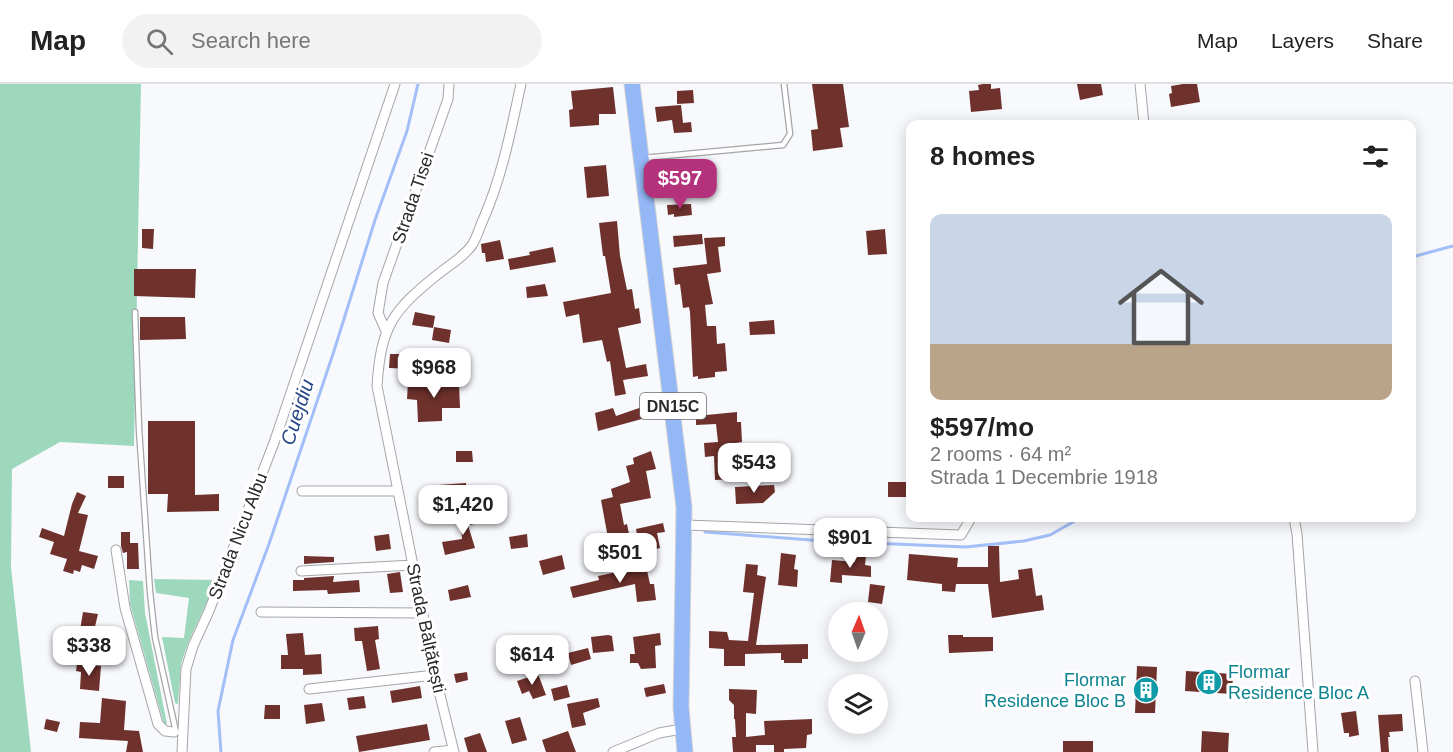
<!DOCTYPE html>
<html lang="en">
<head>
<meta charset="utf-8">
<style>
  :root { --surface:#fff; --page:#f2f2f2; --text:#222; --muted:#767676; --line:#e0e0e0; --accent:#b4327c }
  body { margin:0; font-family:Helvetica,sans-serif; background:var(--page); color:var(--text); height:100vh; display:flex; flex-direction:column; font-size:22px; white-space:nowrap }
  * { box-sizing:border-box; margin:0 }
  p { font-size:20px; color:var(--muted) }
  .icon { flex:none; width:33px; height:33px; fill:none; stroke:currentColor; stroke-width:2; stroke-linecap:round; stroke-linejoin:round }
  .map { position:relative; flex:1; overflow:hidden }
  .details { position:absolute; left:906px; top:36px; width:510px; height:402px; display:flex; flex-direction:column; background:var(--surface); border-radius:12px; box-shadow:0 3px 15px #0003 }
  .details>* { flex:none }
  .needle { width:39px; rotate:2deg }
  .controls { position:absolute; left:828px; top:518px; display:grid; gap:12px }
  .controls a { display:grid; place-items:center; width:60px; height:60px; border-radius:50%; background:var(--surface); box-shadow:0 3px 15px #0003; font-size:30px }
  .price { position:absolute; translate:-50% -51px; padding:0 14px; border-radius:12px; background:#fff; color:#222; font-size:20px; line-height:39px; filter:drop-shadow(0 2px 3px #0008) }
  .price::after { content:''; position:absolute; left:50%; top:36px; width:18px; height:14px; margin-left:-9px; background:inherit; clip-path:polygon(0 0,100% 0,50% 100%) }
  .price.current { background:var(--accent); color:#fff }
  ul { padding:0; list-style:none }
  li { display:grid; align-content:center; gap:12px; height:318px; padding:0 24px }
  li span { display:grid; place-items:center; height:186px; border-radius:12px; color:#555 }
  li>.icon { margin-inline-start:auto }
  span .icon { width:108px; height:108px; fill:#fffc; stroke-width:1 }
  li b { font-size:26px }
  h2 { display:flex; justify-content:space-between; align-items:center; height:72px; padding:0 24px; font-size:26px }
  header { display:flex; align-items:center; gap:36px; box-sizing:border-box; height:84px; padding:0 30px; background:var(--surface); border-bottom:2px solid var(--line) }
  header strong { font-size:28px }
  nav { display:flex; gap:33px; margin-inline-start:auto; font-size:21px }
  .search { width:420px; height:54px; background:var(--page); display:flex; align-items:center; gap:15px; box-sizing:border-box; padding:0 21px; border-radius:33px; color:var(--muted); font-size:22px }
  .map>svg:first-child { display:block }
  .green { fill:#9ed8bc }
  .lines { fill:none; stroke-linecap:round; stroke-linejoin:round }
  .stream { stroke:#a2bff8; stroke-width:3 }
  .building { fill:#6e312c }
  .lane-casing { stroke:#a4a5a9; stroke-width:7 }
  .street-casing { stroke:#a4a5a9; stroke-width:11 }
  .primary-casing { stroke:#d4d4d5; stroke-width:17 }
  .lane { stroke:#fff; stroke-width:4.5 }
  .street { stroke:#fff; stroke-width:9 }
  .primary { stroke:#94b8f5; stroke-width:15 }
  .labels { text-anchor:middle; stroke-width:6; stroke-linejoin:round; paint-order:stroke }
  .shield { fill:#fff; stroke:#696a6b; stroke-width:1.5 }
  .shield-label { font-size:16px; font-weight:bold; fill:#292a2c }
  .street-label { font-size:18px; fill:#292a2c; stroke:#fff }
  .culture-label { font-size:18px; fill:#0d838f; stroke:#fff; text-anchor:start }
  .water-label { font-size:20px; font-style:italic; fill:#284789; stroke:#fff }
</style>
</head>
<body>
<header>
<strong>Map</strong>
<div class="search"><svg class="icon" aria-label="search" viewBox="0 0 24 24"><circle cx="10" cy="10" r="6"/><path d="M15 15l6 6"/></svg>Search here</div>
<nav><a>Map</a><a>Layers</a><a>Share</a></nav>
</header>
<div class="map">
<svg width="1453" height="668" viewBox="0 0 1453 668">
  <rect width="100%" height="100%" fill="#f8f9fd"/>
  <path class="green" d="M0,0H141L134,362L60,358L12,385L11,483L31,668H0Z
    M154,495L217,496L188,559L181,580L178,620L175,619L162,553L184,554L189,514L156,509Z
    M129,496L143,497L145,529L167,640H164L130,520Z"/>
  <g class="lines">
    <path class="stream" d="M1412,173L1453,162
      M705,448L823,457L966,463L1024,457L1050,451L1080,434
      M221,668L218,627L233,556L269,460L333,270L375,136L407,47L418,0"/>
  </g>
  <path class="building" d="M812,0H843L849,43L840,44L843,63L813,67L811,46L818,45Z
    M983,0H991V5L1000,4L1002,25L971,28L969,7L979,6L978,1Z
    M1077,0H1101L1103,11L1080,16Z
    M1183,0H1197L1200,18L1171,23L1169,10L1172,9L1171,2Z
    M613,3L616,30H599V41L570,43L569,26L573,25L571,7Z
    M693,6L694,19L677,20V7Z
    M681,21L683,39L691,38L692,48L674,49L672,36L657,38L655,23Z
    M606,81L609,112L587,114L584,83Z
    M703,88L705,100L689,103L688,90Z
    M691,120L692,131L674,133V130L668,131L667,121Z
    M617,137L620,172L627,206L632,205L635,225L639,224L641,239L618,244L626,284L646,280L648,292L623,296L626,310L615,312L610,277L607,278L602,256L583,259L579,230L566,233L563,218L611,209L605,172H603L599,139Z
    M142,145H154L153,165L142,164Z
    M885,145L887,170L868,171L866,147Z
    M702,150L703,160L674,163L673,152Z
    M725,153V162L718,163L721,188L707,190L713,220L705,221L707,242H716L717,260L725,259L727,287L715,288V293L698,295V292L693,293L690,228L689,223L683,224L680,200L675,201L673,184L707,180L704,154Z
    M500,156L504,175L486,178L485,169H482L481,160Z
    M553,163L556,178L510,186L508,175L530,171L529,168Z
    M134,185H196L195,214L134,212Z
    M545,200L548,212L527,214L526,203Z
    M415,228L435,232L433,244L412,241Z
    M140,233H185L186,255L140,256Z
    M774,236L775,250L750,251L749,238Z
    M434,243L451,246L449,259L432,256Z
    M390,270H415V285L389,284Z
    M408,298L446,302V298L459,299L460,324H442V337L418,338L417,316L407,315Z
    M645,322L649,333L598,347L595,329L613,324L616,332Z
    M737,328V338H741L742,358L736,359L737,376H735L736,395L715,396L714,372L705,373L704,359L718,358L716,340L696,341V332Z
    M148,337H195V411L219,410V427L167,428L168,410H148Z
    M456,367H472L473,378H456Z
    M651,367L656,385L646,387L651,414L620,420L624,441L627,440L629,450L608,454L601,416L613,413L611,405L630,398L626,382L634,380L633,374Z
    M108,392H124V404H108Z
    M888,398H907V413H888Z
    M466,399L468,415L438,417V401Z
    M774,401L775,408L763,419L736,420L735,403Z
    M77,408L86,412L78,429L88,431L79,467L98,472L94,485L82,481L80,488L74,486L73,490L63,487L67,475L50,470L54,458L39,453L42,444L64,452L72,420Z
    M465,427L466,432L480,430L481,439L468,441L475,464L445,471L442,458L462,455L460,428Z
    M663,439L665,448L657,449L660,464L645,468L641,451H637L636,445Z
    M121,448H130V459H138L139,485H127V468L123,469L121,462Z
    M389,450L391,465L376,467L374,452Z
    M527,450L528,463L511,465L509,453Z
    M988,462H999L1000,498L1019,495L1018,486L1032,484L1036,512L1042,511L1044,526L992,534L988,500H956L955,508L942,507V500L907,496L909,470L958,474L957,483H988Z
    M781,469L796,471L794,485L798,486L797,503L778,501Z
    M562,471L565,485L543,491L539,477Z
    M856,471L866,472L865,481L871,482V493L842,491V499L830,498L832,476L855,478Z
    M304,472L334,473V478L304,480Z
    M746,480L758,481L757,491L766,493L756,561L808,560V575H802V579H784V576H781V569L745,570V582H724V565L709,564V547L727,548L729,556L748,557L754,509L743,508Z
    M646,482L650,500H654L656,516L637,518L635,500L573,514L570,503L599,496L598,492Z
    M400,488L403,508L390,509L387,490Z
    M334,492L333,498L359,496L360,508L328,510L327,506L293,507V496H304V494Z
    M870,500L885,502L882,520L868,518Z
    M468,501L471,513L450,517L448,506Z
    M83,528L98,530L92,555L79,552Z
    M378,542L379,555L375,556L380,585L367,587L362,557H355L354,544Z
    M303,549L305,571L321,570L322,590L303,591V585H281V571H288L286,550Z
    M660,549L661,561L655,562L656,584L641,585L638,579H630V570H635L633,553Z
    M608,551L612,552L614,567L593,569L591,553Z
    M948,551H963V553H993V567L949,569Z
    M588,564L591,575L571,581L568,569Z
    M77,579L101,582L99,607L80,605L81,588L76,587Z
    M1137,582L1157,583L1155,629H1135Z
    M1186,587L1233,590L1232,610L1185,607Z
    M467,588L468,596L456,599L454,590Z
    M538,590L546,611L533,615L529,607L522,610L517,597Z
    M664,600L666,609L646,613L644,604Z
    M567,601L570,613L554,617L551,605Z
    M420,602L422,614L392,619L390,607Z
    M729,605L757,606L756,630L746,629V653L765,651L764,637L812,635V650L807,651L806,664L784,665V668H774V661H756V668H733L732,653H736L735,635H734V621L729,616Z
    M364,612L366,624L349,626L347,614Z
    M102,614L126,617L124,646L139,647L143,668H126L128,657L79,654L80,638L100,639Z
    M598,614L600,623L583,629L586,641L572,644L567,620Z
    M322,619L325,637L306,640L304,621Z
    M265,621H280V635H264Z
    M1356,627L1359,651L1349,653V649H1344L1341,629Z
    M1402,630L1403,647L1389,648L1390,653H1388L1389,668H1381L1378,631Z
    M520,633L527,656L512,660L505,637Z
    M46,635L60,638L57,648L44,645Z
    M427,640L430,656L359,668L356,652Z
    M568,647L576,668H546L542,656Z
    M1202,647L1229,649L1228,668H1201Z
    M480,649L487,668H468L464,654Z
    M1063,657H1093V668H1063Z"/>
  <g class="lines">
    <g class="lane-casing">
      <path id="lane" d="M643,74L783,61L790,50L784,0
        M135,228L139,345L150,508L155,553L176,648"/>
    </g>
    <g class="street-casing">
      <path id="street" d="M1140,0L1144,40
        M386,247L378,229L383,199L448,15L449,0
        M302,407H398
        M1294,434L1297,450L1313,668
        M685,441L961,451L971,434
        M116,466L125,524L158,640L165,647L174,648
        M301,487L413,481
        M261,528L423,529
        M1415,597L1423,668
        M309,605L435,591
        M182,668L186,585L193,562L209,527L275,356L395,0
        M434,668L453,666
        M454,668L435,591L377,302C381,243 392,227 437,191C449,181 463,174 472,161C477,154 479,144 483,136C502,93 511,46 521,0
        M613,668L659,649L682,645"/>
    </g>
    <g class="primary-casing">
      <path id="primary" d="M632,0L684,423L681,624L685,668"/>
    </g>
    <use href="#lane" class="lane"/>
    <use href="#street" class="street"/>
    <use href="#primary" class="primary"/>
  </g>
  <defs>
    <g id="building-disc" transform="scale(1.35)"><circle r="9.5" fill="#0f9aa8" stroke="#fff"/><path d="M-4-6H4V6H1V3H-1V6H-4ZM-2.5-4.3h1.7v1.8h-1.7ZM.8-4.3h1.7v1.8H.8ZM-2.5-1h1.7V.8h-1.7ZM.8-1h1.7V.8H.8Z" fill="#fff"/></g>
  </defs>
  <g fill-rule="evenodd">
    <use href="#building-disc" x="1209" y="598"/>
    <use href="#building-disc" x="1146" y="606"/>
  </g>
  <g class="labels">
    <rect class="shield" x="640" y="309" width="66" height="26" rx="4.5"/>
    <g class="shield-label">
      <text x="673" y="328">DN15C</text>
    </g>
    <g class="street-label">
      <text transform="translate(413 114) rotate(-71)" y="6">Strada Tisei</text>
      <text transform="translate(238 452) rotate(-69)" y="6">Strada Nicu Albu</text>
      <text transform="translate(426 544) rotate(78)" y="6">Strada Bălțătești</text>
    </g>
    <g class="culture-label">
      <text x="1228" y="594">Flormar<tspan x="1228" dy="21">Residence Bloc A</tspan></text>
      <text x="1126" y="602" text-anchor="end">Flormar<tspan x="1126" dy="21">Residence Bloc B</tspan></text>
    </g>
    <g class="water-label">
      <text transform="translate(297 328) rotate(-72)" y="7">Cuejdiu</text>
    </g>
  </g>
</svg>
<div class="controls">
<a><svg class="needle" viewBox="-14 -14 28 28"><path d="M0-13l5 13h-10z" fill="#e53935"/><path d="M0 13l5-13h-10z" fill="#767676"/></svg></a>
<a><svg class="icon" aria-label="layers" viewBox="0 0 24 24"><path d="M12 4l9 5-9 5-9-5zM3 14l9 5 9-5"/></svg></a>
</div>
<b class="price current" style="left:680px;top:126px">$597</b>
<b class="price" style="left:434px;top:315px">$968</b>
<b class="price" style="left:754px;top:410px">$543</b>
<b class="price" style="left:463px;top:452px">$1,420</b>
<b class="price" style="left:850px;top:485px">$901</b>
<b class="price" style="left:620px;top:500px">$501</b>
<b class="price" style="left:89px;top:593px">$338</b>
<b class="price" style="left:532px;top:602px">$614</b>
<section class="details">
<h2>8 homes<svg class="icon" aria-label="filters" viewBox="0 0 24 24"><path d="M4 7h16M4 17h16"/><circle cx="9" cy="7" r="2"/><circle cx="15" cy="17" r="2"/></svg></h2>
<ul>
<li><span style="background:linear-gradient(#c9d6e8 70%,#b9a48a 0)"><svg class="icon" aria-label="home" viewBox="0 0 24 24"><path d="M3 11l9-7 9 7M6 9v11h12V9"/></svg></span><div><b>$597/mo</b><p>2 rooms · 64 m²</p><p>Strada 1 Decembrie 1918</p></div></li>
</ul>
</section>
</div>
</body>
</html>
